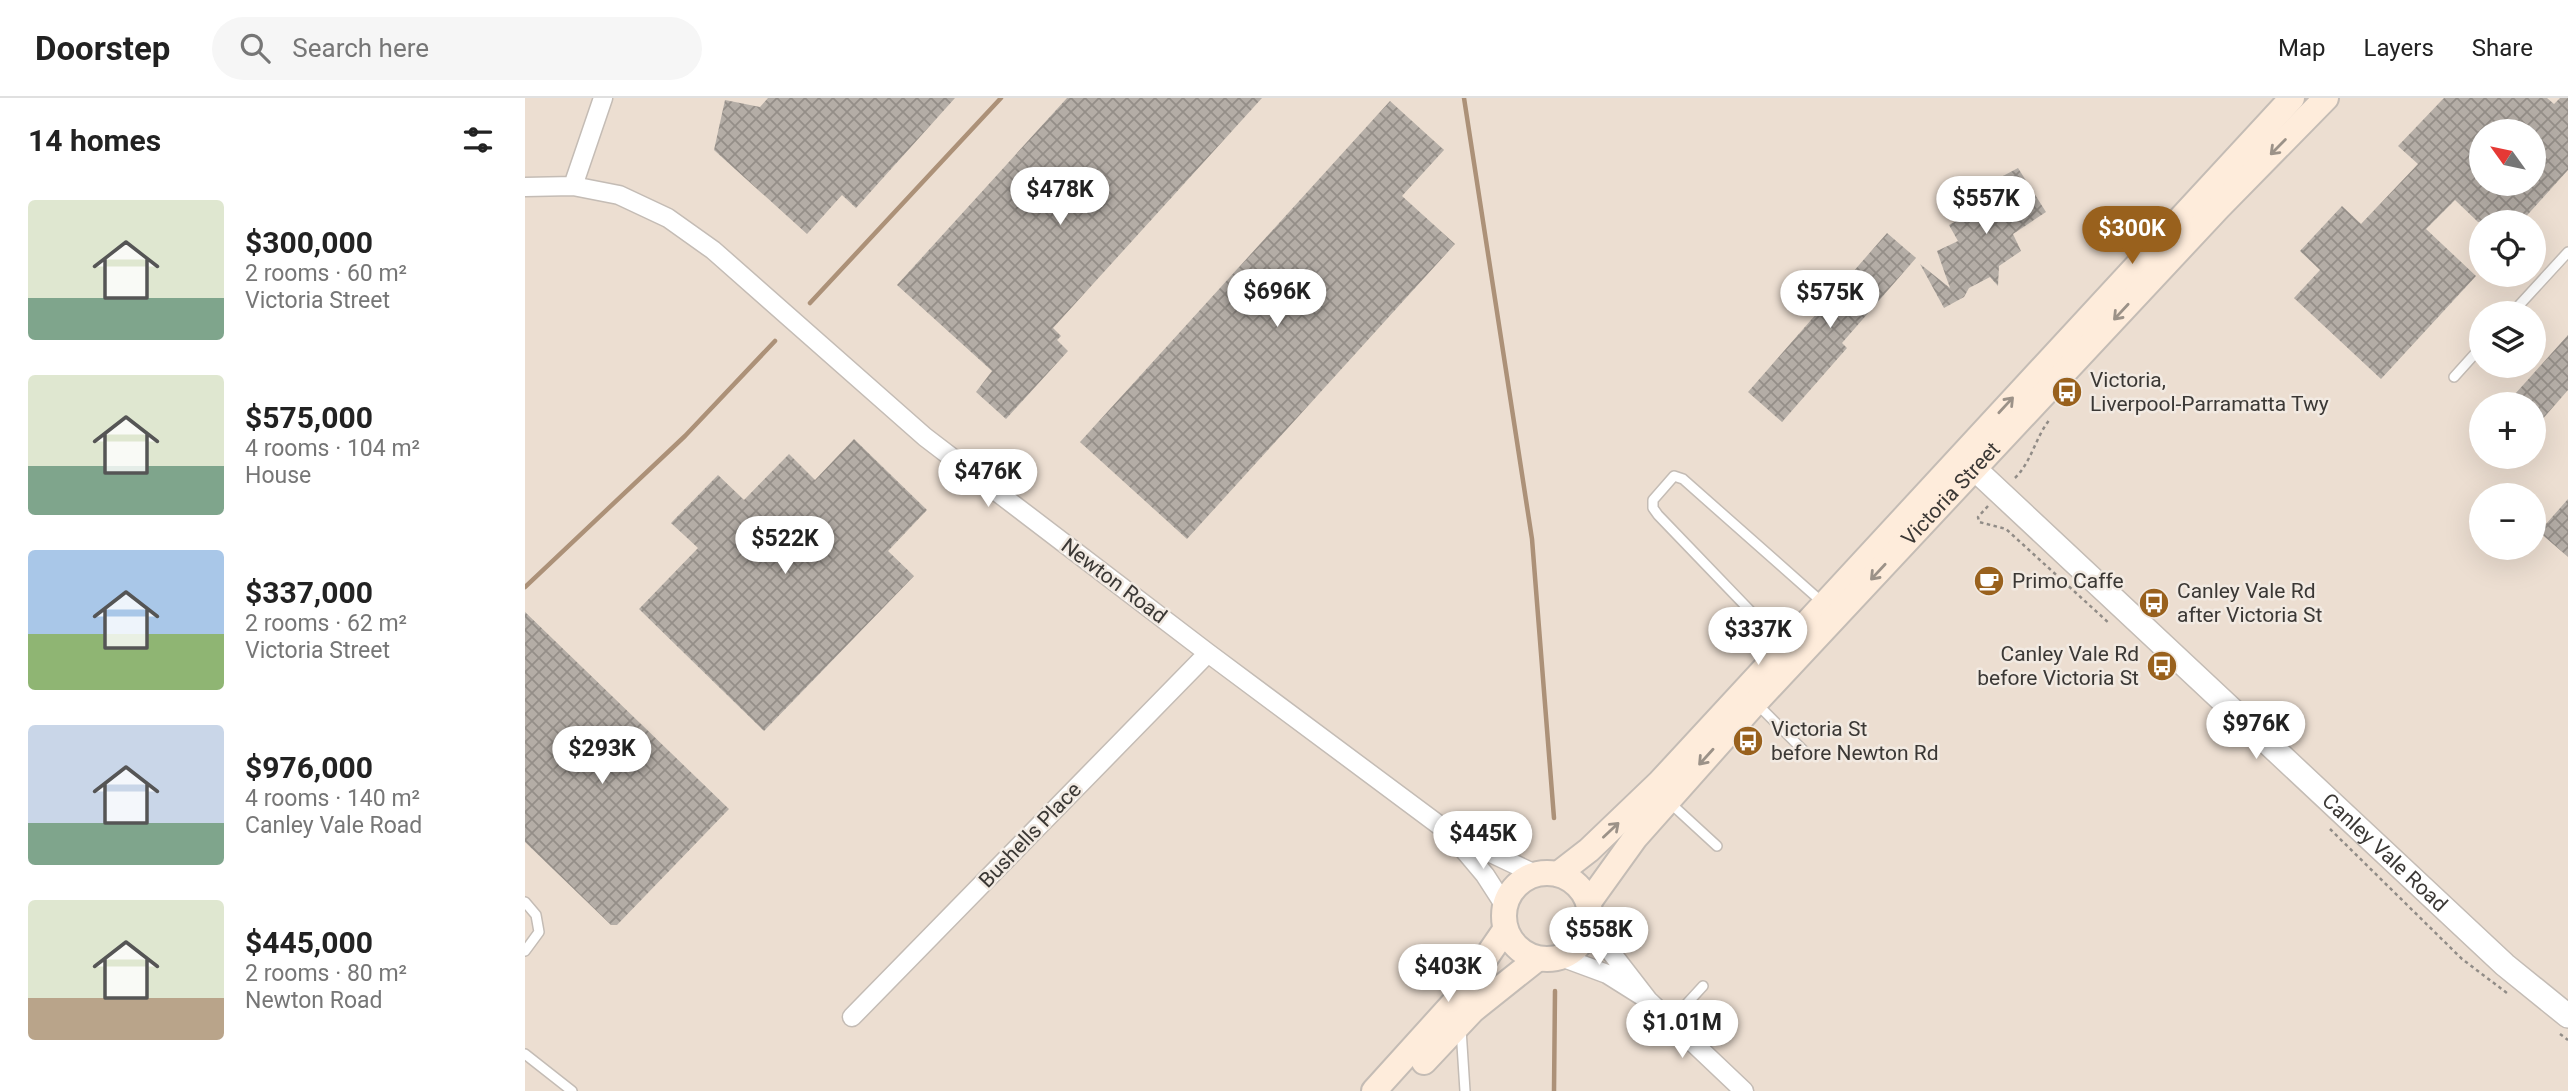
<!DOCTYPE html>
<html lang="en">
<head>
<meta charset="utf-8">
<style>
  :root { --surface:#fff; --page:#f6f6f6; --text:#222; --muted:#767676; --line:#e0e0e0; --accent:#99611d }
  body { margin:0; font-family:Roboto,sans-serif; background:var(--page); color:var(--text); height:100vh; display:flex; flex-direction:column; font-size:26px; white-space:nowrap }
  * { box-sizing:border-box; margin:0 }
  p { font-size:23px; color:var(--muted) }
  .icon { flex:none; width:38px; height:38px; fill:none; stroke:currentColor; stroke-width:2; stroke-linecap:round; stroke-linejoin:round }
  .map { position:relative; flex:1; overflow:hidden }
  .sheet { display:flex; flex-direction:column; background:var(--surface); width:525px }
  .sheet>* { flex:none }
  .needle { width:46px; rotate:303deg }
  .controls { position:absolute; left:1944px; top:21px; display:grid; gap:14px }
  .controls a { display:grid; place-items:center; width:77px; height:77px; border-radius:50%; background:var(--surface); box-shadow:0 7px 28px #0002; font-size:35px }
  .price { position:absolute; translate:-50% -60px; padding:0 16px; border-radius:24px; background:#fff; color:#222; font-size:23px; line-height:46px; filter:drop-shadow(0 2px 4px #0008) }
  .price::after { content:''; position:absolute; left:50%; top:42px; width:21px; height:16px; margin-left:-10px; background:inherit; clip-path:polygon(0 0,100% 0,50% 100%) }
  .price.on { background:var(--accent); color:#fff }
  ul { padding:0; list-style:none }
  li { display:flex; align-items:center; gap:21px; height:175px; padding:0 28px }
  li span { display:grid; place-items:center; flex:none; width:196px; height:140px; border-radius:7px; color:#555 }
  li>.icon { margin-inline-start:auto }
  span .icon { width:84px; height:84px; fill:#fffc; stroke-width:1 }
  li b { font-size:30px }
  h2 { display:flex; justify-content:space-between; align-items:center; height:84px; padding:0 28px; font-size:30px }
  header { display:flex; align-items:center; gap:42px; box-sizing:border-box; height:98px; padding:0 35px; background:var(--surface); border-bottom:2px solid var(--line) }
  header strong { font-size:33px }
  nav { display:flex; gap:38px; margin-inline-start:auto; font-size:24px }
  .search { width:490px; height:63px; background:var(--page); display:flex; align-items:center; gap:18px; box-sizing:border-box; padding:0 24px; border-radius:38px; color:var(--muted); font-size:26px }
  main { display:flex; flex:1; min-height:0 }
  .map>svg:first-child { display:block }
  .built { fill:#ecded1; fill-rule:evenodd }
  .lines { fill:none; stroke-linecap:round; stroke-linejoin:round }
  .stream { stroke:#ac9178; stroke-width:4.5 }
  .building { fill:url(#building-cross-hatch); fill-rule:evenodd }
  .service-casing { stroke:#c4bcb5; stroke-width:12 }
  .minor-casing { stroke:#c4bcb5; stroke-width:21 }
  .tertiary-casing { stroke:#c4bcb5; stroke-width:26 }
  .secondary-casing { stroke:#c4bcb5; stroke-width:28 }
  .path { stroke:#918c87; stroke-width:2.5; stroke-dasharray:3.5 3.5; stroke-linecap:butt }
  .service { stroke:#fff; stroke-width:9 }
  .minor { stroke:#fff; stroke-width:18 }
  .tertiary { stroke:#fff; stroke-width:23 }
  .secondary { stroke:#feecdb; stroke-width:24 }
  .oneway { stroke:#9c9288 }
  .labels { text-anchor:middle; stroke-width:5; stroke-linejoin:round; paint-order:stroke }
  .poi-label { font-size:21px; fill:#3b3835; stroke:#f2eae2; text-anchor:start }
  .street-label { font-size:21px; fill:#3b3835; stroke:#f2eae2 }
</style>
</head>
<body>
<header>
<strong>Doorstep</strong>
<div class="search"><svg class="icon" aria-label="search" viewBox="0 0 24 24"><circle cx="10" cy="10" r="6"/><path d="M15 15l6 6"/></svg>Search here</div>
<nav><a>Map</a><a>Layers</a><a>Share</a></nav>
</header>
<main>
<section class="sheet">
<h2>14 homes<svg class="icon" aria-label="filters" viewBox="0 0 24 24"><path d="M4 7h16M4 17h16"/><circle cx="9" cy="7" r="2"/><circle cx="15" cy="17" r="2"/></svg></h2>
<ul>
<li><span style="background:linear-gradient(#dfe7d0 70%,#7fa58c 0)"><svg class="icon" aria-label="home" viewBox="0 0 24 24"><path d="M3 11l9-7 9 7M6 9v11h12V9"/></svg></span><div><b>$300,000</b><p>2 rooms · 60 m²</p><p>Victoria Street</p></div></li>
<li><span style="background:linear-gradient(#dfe7d0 65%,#7fa58c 0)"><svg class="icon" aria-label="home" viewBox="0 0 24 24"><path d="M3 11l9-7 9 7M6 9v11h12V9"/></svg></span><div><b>$575,000</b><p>4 rooms · 104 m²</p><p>House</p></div></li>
<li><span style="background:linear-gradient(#a9c7e8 60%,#8fb573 0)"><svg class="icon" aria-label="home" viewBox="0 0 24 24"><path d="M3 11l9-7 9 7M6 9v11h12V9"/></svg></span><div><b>$337,000</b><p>2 rooms · 62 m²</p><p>Victoria Street</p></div></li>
<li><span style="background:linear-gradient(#c9d6e8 70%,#7fa58c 0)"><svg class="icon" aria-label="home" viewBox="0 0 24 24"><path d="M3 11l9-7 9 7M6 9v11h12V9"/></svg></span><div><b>$976,000</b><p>4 rooms · 140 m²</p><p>Canley Vale Road</p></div></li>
<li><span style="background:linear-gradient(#dfe7d0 70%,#b9a48a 0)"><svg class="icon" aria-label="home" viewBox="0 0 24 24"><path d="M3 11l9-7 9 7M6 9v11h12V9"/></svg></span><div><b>$445,000</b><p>2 rooms · 80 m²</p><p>Newton Road</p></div></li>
</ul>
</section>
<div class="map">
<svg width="2043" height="993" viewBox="0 0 2043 993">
  <defs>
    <pattern id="building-cross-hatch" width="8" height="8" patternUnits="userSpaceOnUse" patternTransform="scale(1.75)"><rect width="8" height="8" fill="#b4ada6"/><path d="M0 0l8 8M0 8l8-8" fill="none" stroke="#948e88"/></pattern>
  </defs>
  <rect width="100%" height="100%" fill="#f2eae2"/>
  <path class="built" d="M0,0H2043V993H0ZM1956,33H2009V86H1956ZM1956,124H2009V177H1956ZM1956,215H2009V268H1956ZM1956,306H2009V359H1956ZM1956,397H2009V450H1956Z"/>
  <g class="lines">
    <path class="stream" d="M939,0L1007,441L1029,720
      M285,205L476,0
      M0,489L160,338L250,243
      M1029,993L1030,893"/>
  </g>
  <path class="building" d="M243,0H430L331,110L317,97L282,136L189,52L200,2L235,9Z
    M542,0H737L528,230L536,238L532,242L543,253L481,321L451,294L467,273L372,187Z
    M1919,0H2022L2029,6L2035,0H2043V72L1996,124H1953L1930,102L1901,131L1951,178L1856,281L1769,200L1795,172L1775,153L1817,108L1836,126L1893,66L1873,48ZM1956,33H2009V86H1956Z
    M865,3L919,52L877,98L930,146L662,441L555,344Z
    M1493,70L1521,114L1488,136L1496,153L1474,168L1473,188L1465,179L1444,190L1439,199L1419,210L1395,166L1425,190L1412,153L1433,143L1424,127L1454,110L1444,96Z
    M1362,135L1391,160L1317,245L1322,250L1257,324L1223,294Z
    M2043,237V292L2009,331V306H1981Z
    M329,341L402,412L363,453L389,478L239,633L114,511L173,450L146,425L193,377L219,402L264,356L290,382Z
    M2043,401V459L2014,434Z
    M0,514L204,711L92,827H86L0,744Z"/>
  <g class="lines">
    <g class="service-casing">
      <path id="service" d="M1987,215L2043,154
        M1929,279L1956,249
        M1259,548L1133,417L1128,410V402L1149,378L1158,381L1297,504
        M1232,606L1281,655
        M1143,703L1192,748
        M0,804L11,817L14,834L0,853
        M1145,924L1178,888
        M936,931L940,993
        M0,956L47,993"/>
    </g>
    <g class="minor-casing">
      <path id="minor" d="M48,88L78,0
        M0,89L48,88L94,97L143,120L188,152L400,339L683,555L926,736L1010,776
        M928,739L960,777L980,808
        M1065,815L1082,849L1123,902L1219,993
        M1036,859L1082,876L1117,898
        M327,919L683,555"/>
    </g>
    <g class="tertiary-casing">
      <g id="tertiary">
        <path id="s1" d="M1437,359L1980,867L2043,918"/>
      </g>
    </g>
    <g class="secondary-casing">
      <g id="secondary">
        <circle cx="1022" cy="818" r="43"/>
        <path d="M1033,776L1064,752L1135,684L1767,0"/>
        <path id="s2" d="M1064,804L1110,740L1230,605L1694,109L1801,0"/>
        <path d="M899,964L948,912L1012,861"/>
        <path d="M849,993L934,899L980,832"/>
      </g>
    </g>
    <path class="path" d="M1490,380C1507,363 1510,340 1525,321
      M1463,408L1453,419L1454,424L1481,431L1585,526
      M1805,731L1937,861L1982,895
      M2035,936L2043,942"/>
    <use href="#service" class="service"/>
    <use href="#minor" class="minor"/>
    <use href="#tertiary" class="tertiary"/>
    <use href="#secondary" class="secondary"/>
  </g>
  <defs><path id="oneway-shaft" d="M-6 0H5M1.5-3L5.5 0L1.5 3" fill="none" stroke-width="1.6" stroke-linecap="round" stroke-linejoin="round" transform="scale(1.75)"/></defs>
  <g class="oneway">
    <use href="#oneway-shaft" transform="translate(1753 49) rotate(135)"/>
    <use href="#oneway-shaft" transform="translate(1596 214) rotate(133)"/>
    <use href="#oneway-shaft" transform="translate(1481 307) rotate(-47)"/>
    <use href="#oneway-shaft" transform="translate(1353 474) rotate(133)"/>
    <use href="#oneway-shaft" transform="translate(1181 659) rotate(132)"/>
    <use href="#oneway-shaft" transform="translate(1086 732) rotate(-43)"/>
  </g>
  <defs>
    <g id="bus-disc" transform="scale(1.575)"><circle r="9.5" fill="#99611d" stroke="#f2eae2"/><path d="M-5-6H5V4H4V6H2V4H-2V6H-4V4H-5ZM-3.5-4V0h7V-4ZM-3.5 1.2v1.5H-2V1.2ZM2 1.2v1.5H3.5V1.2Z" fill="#fff"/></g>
    <g id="cafe-disc" transform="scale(1.575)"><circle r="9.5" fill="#99611d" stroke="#f2eae2"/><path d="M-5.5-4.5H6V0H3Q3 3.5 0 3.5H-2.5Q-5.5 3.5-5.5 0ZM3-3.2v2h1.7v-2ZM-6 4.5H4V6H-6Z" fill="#fff"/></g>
  </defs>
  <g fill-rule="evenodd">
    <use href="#bus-disc" x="1542" y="294"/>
    <use href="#cafe-disc" x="1464" y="483"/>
    <use href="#bus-disc" x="1629" y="505"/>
    <use href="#bus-disc" x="1637" y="568"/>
    <use href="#bus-disc" x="1223" y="643"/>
  </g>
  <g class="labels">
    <g class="poi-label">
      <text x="1565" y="289">Victoria,<tspan x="1565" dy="24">Liverpool-Parramatta Twy</tspan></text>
      <text x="1487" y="490">Primo Caffe</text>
      <text x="1652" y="500">Canley Vale Rd<tspan x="1652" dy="24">after Victoria St</tspan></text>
      <text x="1614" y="563" text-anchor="end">Canley Vale Rd<tspan x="1614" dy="24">before Victoria St</tspan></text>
      <text x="1246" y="638">Victoria St<tspan x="1246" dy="24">before Newton Rd</tspan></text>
    </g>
    <g class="street-label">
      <text dy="7" stroke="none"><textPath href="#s2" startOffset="546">Victoria Street</textPath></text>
      <text transform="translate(589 483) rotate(37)" y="7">Newton Road</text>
      <text transform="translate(505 737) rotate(-46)" y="7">Bushells Place</text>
      <text dy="7" stroke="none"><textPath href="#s1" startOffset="579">Canley Vale Road</textPath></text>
    </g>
  </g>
</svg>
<div class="controls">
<a><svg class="needle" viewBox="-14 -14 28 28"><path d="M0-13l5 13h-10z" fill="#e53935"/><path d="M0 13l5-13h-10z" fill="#767676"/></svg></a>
<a><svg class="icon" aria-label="locate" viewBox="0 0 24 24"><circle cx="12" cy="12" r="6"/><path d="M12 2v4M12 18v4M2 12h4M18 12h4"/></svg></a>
<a><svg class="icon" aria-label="layers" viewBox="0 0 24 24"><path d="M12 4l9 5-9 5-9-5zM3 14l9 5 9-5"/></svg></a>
<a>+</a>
<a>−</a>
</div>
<b class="price" style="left:535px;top:129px">$478K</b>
<b class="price" style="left:1461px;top:138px">$557K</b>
<b class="price on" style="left:1607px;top:168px">$300K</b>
<b class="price" style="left:752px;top:231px">$696K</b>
<b class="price" style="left:1305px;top:232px">$575K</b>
<b class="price" style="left:463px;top:411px">$476K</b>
<b class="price" style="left:260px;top:478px">$522K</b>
<b class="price" style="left:1233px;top:569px">$337K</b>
<b class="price" style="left:1731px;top:663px">$976K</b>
<b class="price" style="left:77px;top:688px">$293K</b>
<b class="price" style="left:958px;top:773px">$445K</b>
<b class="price" style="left:1074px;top:869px">$558K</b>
<b class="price" style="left:923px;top:906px">$403K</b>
<b class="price" style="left:1157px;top:962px">$1.01M</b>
</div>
</main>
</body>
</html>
